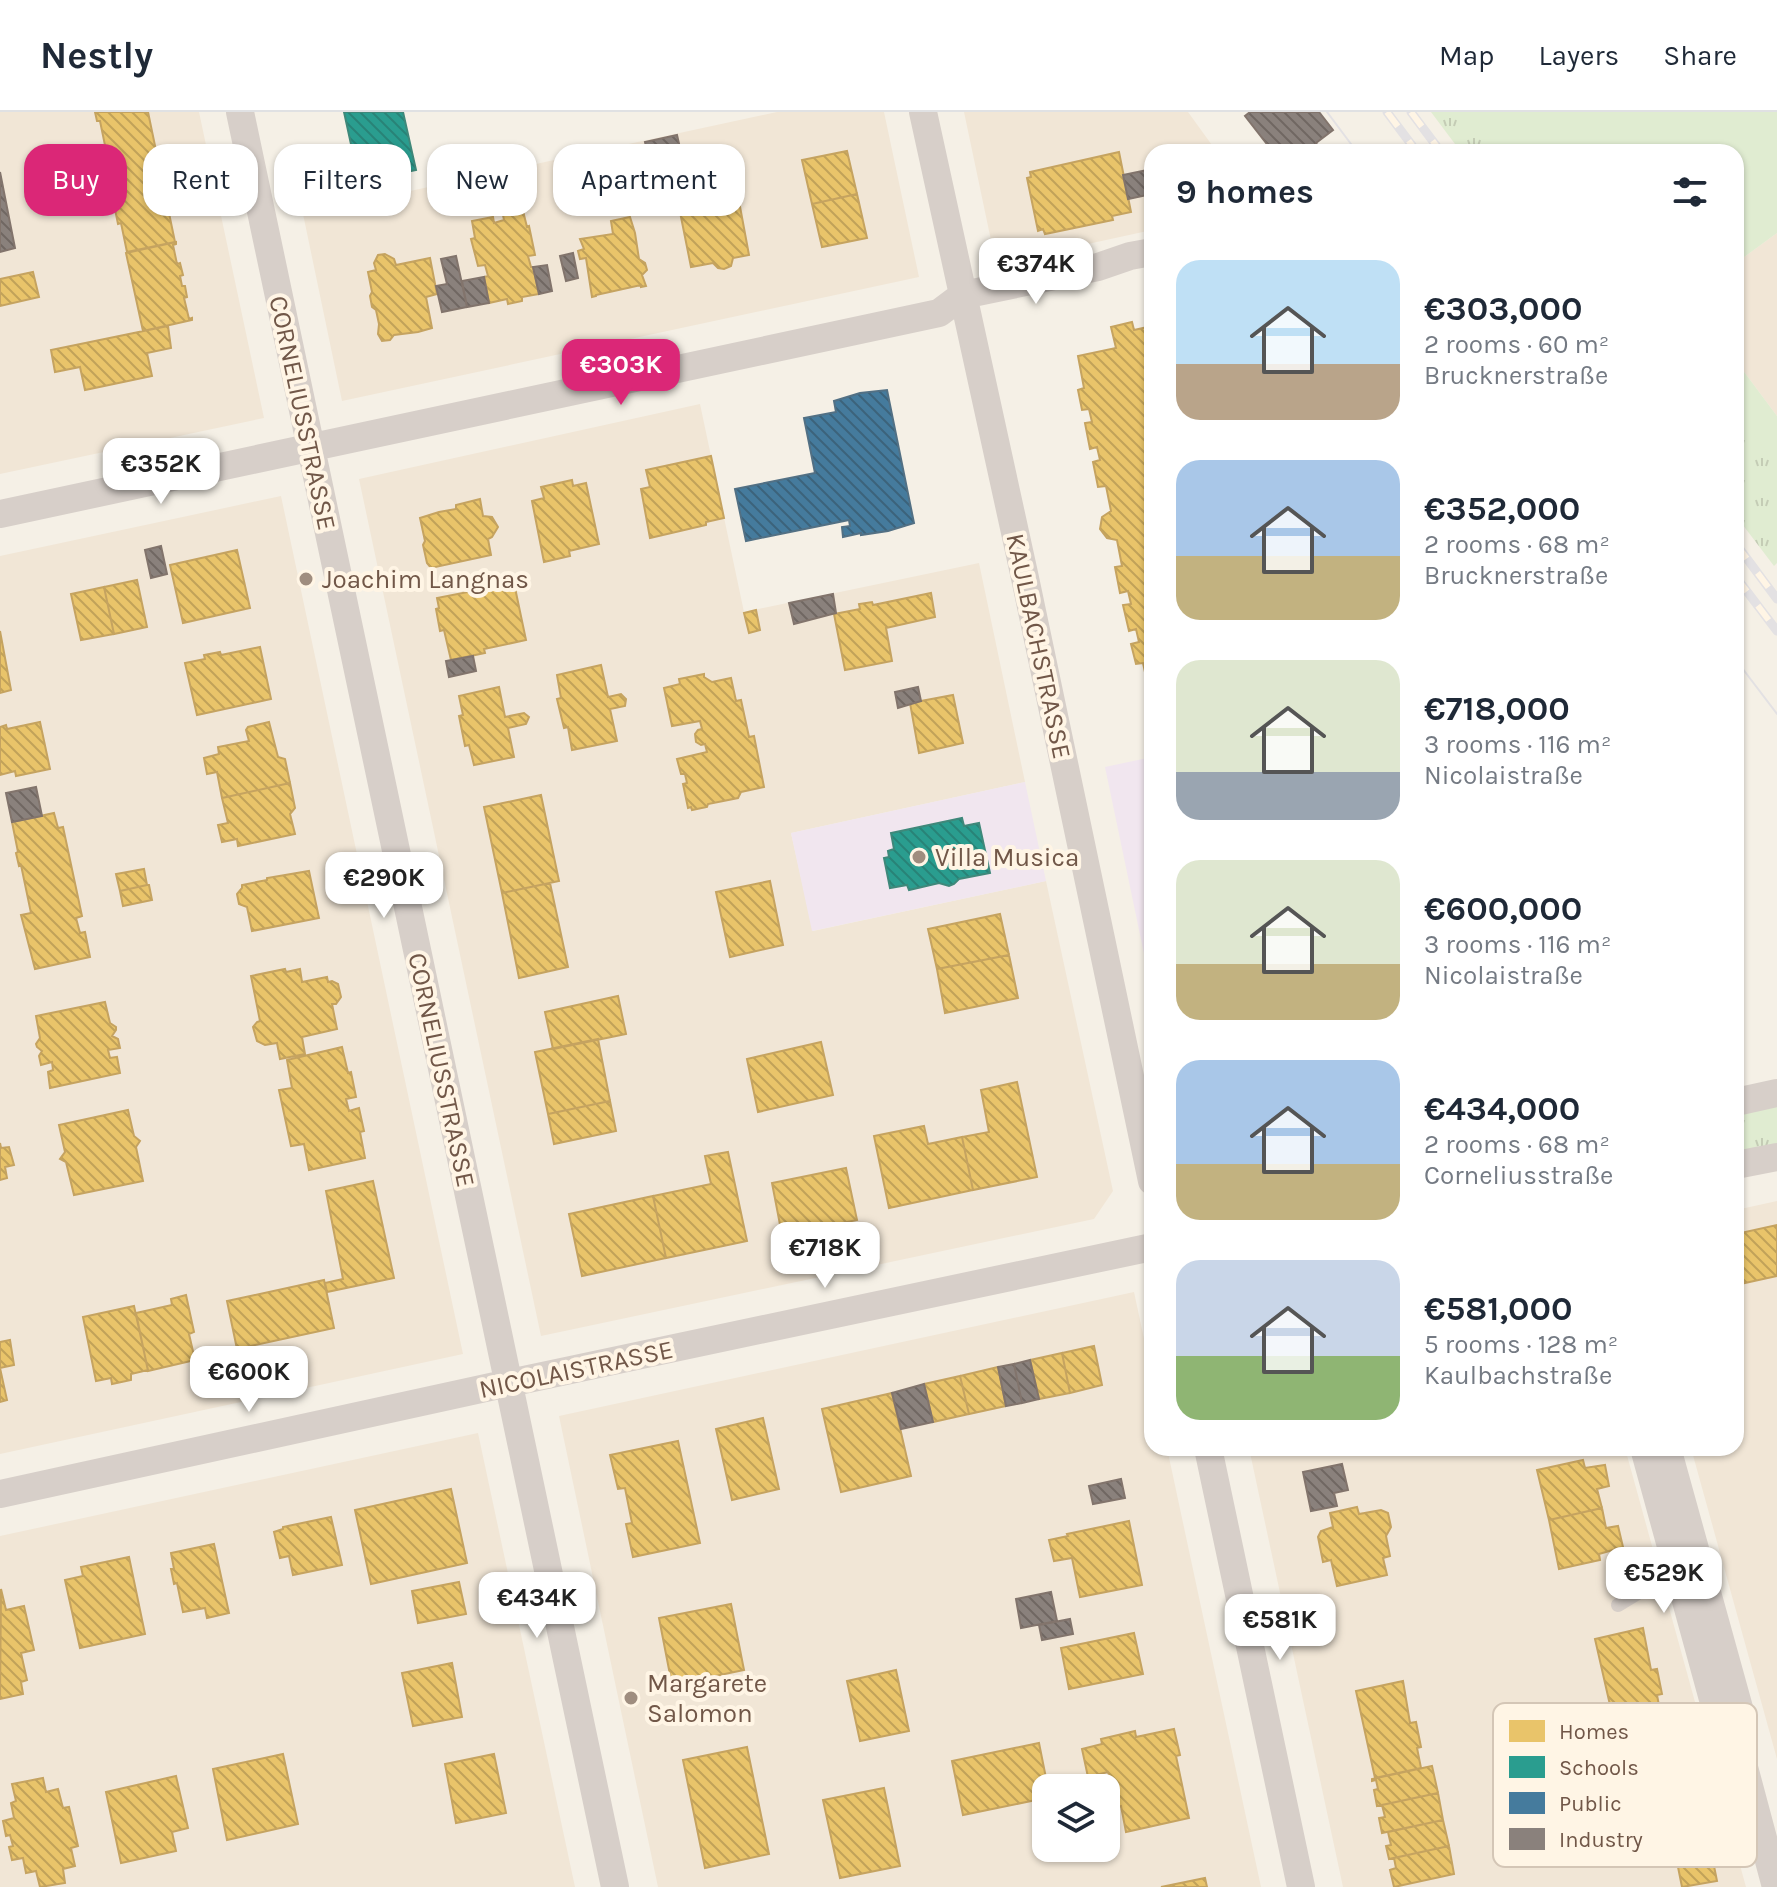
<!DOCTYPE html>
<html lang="en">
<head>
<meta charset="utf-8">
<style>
  :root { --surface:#fff; --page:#f6f6f7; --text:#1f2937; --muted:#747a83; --line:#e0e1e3; --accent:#db2777 }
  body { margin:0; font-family:Karla,sans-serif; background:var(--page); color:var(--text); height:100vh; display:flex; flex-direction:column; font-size:30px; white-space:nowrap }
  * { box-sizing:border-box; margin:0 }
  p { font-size:26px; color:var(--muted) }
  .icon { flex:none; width:44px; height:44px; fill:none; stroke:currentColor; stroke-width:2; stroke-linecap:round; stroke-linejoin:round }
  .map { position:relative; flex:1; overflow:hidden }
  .drawer { position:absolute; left:1144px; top:32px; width:600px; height:1312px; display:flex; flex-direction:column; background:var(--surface); border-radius:24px; box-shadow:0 2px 6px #0004 }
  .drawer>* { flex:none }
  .hud { position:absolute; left:24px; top:32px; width:760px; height:72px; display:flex; gap:16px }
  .tools { position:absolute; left:1032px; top:1662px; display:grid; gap:16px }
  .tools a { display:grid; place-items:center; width:88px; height:88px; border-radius:16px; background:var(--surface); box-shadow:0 2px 6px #0004; font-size:40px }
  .price { position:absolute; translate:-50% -68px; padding:0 18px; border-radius:16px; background:#fff; color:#222; font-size:26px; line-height:52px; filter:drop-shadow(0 2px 4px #0008) }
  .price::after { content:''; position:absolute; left:50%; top:48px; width:24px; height:18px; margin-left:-12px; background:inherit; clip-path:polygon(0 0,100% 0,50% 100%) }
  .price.active { background:var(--accent); color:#fff }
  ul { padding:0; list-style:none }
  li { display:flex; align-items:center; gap:24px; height:200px; padding:0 32px }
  li span { display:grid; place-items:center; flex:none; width:224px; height:160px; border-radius:24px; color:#555 }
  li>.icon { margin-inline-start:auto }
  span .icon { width:96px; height:96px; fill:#fffc; stroke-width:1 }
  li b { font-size:34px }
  h2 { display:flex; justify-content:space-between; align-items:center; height:96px; padding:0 32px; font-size:34px }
  .tag { padding:0 28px; border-radius:24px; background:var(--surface); box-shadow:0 2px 6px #0004; font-size:28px; line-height:72px }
  .tag.active { background:var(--accent); color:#fff }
  header { display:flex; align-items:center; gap:48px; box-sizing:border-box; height:112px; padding:0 40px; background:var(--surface); border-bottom:2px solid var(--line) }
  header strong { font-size:38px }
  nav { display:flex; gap:44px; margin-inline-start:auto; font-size:28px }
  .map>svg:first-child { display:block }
  .residential { fill:#f1e6d6; fill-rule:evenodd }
  .education { fill:#f1e6ef }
  .grass { fill:url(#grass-tufts) }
  .green { fill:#e0ecd1 }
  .homes { fill:url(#homes-back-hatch); stroke:#c5a360; stroke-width:2 }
  .schools { fill:url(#schools-back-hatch); stroke:#3f887a; stroke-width:2 }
  .public { fill:url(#public-back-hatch); stroke:#527084; stroke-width:2 }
  .industry { fill:url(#industry-back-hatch); stroke:#82746c; stroke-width:2 }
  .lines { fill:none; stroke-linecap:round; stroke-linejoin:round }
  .lane { stroke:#d7cfc9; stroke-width:14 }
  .street { stroke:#d7cfc9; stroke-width:28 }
  .tram { stroke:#e3e1e3; stroke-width:2 }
  .rail-casing { stroke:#e3e1e3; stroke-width:9 }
  .rail { stroke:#fff5e5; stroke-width:6; stroke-dasharray:18; stroke-linecap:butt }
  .poi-dot { fill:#9f8d7f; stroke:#fff5e5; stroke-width:3 }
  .labels { text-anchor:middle; stroke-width:8; stroke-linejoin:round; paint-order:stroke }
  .street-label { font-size:26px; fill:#715748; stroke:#fff5e5 }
  .poi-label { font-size:26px; fill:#715748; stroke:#fff5e5; text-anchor:start }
  .key { fill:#fff5e5; stroke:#d4c6b6; stroke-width:2 }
  .key-label { font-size:22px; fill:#715748 }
</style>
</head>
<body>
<header>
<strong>Nestly</strong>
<nav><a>Map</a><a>Layers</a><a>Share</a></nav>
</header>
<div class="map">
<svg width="1777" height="1775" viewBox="0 0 1777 1775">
  <defs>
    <pattern id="grass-tufts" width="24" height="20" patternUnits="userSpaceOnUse" patternTransform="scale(2)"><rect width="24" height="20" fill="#e0ecd1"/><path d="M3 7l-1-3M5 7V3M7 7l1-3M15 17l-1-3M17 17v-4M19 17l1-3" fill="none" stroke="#c4ccb5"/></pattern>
    <pattern id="homes-back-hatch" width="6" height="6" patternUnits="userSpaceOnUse" patternTransform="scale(2)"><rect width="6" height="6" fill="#e9c46a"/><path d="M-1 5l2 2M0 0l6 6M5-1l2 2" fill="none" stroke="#c1a259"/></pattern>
    <pattern id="schools-back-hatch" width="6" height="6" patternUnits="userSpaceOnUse" patternTransform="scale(2)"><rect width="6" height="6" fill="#2a9d8f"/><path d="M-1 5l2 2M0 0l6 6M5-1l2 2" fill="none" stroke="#288377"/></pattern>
    <pattern id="public-back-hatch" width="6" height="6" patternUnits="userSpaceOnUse" patternTransform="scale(2)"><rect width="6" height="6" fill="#457b9d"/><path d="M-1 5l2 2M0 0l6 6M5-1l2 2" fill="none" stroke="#3c637b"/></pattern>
    <pattern id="industry-back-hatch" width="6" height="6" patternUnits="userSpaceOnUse" patternTransform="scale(2)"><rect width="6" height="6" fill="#8a817c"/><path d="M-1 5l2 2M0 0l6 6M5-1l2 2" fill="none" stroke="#706762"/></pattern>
  </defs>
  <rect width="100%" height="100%" fill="#f5f0e6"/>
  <path class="residential" d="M0,0H199L264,306L0,362Z
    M777,0H884L919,165L342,289L303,102Z
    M964,0H1188L1217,40H1152V118L996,152Z
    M1777,121V304L1736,249V151Z
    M700,292L744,500L979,451L1025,670L791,721L813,819L1046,769L1113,1079L1094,1107L541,1224L359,367Z
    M281,384L463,1242L0,1342V444Z
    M1777,1089V1647L1691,1336H1736V1098Z
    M1134,1180L1152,1264V1336H1167L1261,1775H658L559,1304ZM1046,1676H1106V1736H1046Z
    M478,1321L575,1775H0V1424Z
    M1249,1336H1625L1746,1775H1343Z"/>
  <path class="education" d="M1152,645V880L1105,655Z
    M1025,670L1046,769L812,819L791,721Z"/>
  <path class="grass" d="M1431,0H1500L1573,40H1461Z
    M1736,284L1777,339V451L1774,454L1736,404Z
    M1777,994V1035L1736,1043V1003Z"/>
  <path class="green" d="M1470,0H1777V121L1736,151V40H1500Z
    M1736,249L1777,304V353L1736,298Z"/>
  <path class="homes" d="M95,0H148L175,130L127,140L121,111L118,112L110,73L113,72L100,9H97Z
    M847,39L857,82L812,92L802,48Z
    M1119,40L1131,100L1112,104L1113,108L1045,122L1043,117L1038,119L1027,66L1031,65L1030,60Z
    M736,73L749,143L733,146L731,154L724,157L718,156L713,151L691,155L677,85Z
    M857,82L867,126L822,135L812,92Z
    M523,99L527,115L529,114L535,143L528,144L531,155H533L539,182L522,185V189L508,192L507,187L489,191L484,165L488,164L485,153L478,154L471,127L475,126L472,109L493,105L494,111L504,108L503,103Z
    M630,105L635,121L639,147L645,151L647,158L642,163L646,174L641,175V173L596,183V184L592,185L586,146L580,147L578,139L584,137L580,127L613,122L611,109Z
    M176,130V132L173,133L177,152L180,151L183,163L180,164L182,174H185L187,185L184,186L189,207L192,206V208L143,219L126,141Z
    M385,142L394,147L396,153L430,146L437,182L426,185L432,216L418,220L394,223L390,228L382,229L378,222L379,212L376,198L372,195L370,184L372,180L368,160L376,158L374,151L378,143Z
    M33,160L39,185L0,194V167Z
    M1132,210L1134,218L1152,214V582L1150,583L1143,551L1136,552L1131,532L1139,530L1136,517L1129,519L1123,493L1131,492L1128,479L1120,481L1115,455L1122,454L1117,428L1107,426L1100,417L1102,405L1111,399L1106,374L1098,375L1093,350L1100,348L1097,335L1090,337L1085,311L1092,310L1089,297L1082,298L1078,278L1084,276L1078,244L1116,236L1111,215Z
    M168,214L171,236L147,241L152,264L85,278L80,255L55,260L51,238Z
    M711,344L724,406L706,410V413L650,426L641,377L650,375L646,358Z
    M572,368L573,374L586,371L599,432L569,439L570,444L544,450L532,389L544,386L541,375Z
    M480,387L483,404L492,405L498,415L492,425L488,427L491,443L431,456L427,451L423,433L425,429L420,406L439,400L456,397V393Z
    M237,438L250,496L183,511L170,453Z
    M137,468L147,515L114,522L104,475Z
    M514,471L526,528L484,537L485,541L451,548L444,518L440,519L436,497L439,496L437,486Z
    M104,475L114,522L81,528L71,482Z
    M931,481L935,505L886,516L892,549L845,558L834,502L860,497L859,492L872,490L873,493Z
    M756,498L760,518L749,521L744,501Z
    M0,519L11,578L0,581Z
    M260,535L271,587L197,603L185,551L205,547L204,543L220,540L221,543Z
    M601,553L608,585L621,582L626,587L625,594L610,597L617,629L572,638L568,615L564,616L557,587L561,586L557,563Z
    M704,562V565L712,570L731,566L736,589L741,588L749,625L754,624L764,675L741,680L738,686L708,692L707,695L692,698L691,695L688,696L683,672L687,671L685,662H681L677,647L707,640L705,632L701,633L696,630L695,622L698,618L702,617L700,609L672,614L664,576L680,572L679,567Z
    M499,575L505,605L524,601L529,605L526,612L508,616L514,645L474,653L469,633L465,634L459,604L463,603L459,584Z
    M953,583L963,631L919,641L910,591Z
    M40,610L50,657L16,664L15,659L0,663V615L6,613L7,617Z
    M269,610L278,645L285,647L290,671L222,686L217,660L207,662L204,646L219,642L218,635L249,629L246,618L248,615Z
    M290,671L295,696L290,702L295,722L238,734L237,727L222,730L218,713L228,711L222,686Z
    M541,683L559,769L502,781L484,695Z
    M54,701L58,716L63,715L82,804L76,806L80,821L85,820L90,845L35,857L21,803L31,801L21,753L19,754L16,741L18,740L12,710Z
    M144,757L147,773L120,779L116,762Z
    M309,759L319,806L252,819L247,795L239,792L237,782L242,776V773L267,768V766Z
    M770,769L783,833L730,845L716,780Z
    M550,771L568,855L519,866L502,781Z
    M147,773H149L152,788L123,794L120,779Z
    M1000,802L1009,843L937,857L928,817Z
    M1009,843L1018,886L945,901L937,857Z
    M285,857L286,860L300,857L302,870L327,865L328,870L332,869L338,872L341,885L336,892H332L337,917L302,925L305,942L280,947L277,931L265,933L257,929L253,915L257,910L260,909L251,864Z
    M618,884L626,922L553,937L545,900Z
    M105,890L110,911L116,915V918L112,924L118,927L120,936L108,938L110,946L117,945L120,961L50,976L48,960L53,958L52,950L41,953L39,944L42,939L37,935L36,932L40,926L36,904Z
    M598,927L610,989L548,1002L535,940Z
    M821,930L833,983L758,1000L747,947Z
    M342,935L348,961L351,960L356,985L346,987L349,999L359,996L364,1019L360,1020L365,1046L309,1058L304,1032L291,1034L279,978L292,976L287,948Z
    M1017,970L1037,1065L973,1078L962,1025L989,1020L981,978Z
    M610,989L616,1019L554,1032L548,1002Z
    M128,998L134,1024L140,1029L136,1035L143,1069L74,1083L66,1050L60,1047L65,1040L59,1013Z
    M924,1014L928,1032L962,1025L973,1078L889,1096L874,1024Z
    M0,1031L1,1036L9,1035L14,1053L5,1055L7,1066L0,1068Z
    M728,1040L747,1129L666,1146L653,1084L711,1072L705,1044Z
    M846,1056L857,1108L782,1123L772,1071Z
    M373,1069L394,1166L327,1180L325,1171L343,1167L326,1079Z
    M653,1084L666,1146L582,1164L569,1102Z
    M1777,1113V1164L1736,1173V1122Z
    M324,1168L334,1216L237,1237L227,1189Z
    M186,1183L194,1220L189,1222L195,1248L148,1259L136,1201L172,1193L171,1187Z
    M134,1194L148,1258L131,1262V1268L112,1272L111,1266L96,1269L83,1205Z
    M10,1228L14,1253L0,1256V1230Z
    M1094,1234L1102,1273L1070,1281L1062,1241Z
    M1062,1241L1070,1281L1039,1287L1030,1248Z
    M998,1255L1006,1294L969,1302L960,1264Z
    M0,1256L7,1288L0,1290Z
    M960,1264L969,1302L933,1310L924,1272Z
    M892,1281L911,1364L841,1380L822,1297Z
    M763,1306L779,1377L732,1388L716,1317Z
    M678,1329L700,1431L633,1445L626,1412L632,1411L625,1376L618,1377L610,1343Z
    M1583,1348L1585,1356L1605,1353L1609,1374L1597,1377L1602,1396L1549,1408L1537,1358Z
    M451,1377L467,1451L371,1472L355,1398Z
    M1357,1395L1359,1402L1381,1398L1388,1401L1391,1415L1386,1424L1390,1444L1383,1446L1387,1463L1337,1474L1331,1448L1323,1450L1318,1425L1321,1419L1333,1415L1330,1401Z
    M1602,1396L1606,1416L1618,1414L1623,1435L1599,1442L1600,1448L1559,1457L1549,1408Z
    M331,1405L342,1453L293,1463L289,1444L280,1446L274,1420L283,1417V1415Z
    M1129,1409L1142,1473L1080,1485L1072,1446L1054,1449L1049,1428L1068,1424L1067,1422Z
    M214,1432L229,1501L207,1506L205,1496L183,1500L177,1471L174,1472L171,1457H174L171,1441Z
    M129,1445L145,1522L80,1536L65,1468L83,1464L81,1455Z
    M459,1470L466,1502L418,1511L412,1479Z
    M1,1477L6,1498L24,1494L34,1538L21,1541L27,1568L21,1570L23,1582L0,1587Z
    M731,1492L744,1558L672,1573L659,1506Z
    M1643,1516L1651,1558L1657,1557L1662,1582L1657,1583L1661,1604L1615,1615L1595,1527Z
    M1134,1521L1143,1562L1069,1577L1061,1536Z
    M452,1551L462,1605L413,1614L402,1561Z
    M896,1558L909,1619L860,1629L847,1569Z
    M1403,1569L1410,1611L1416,1610L1421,1635L1417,1636L1421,1656L1375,1666L1356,1579Z
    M1174,1617L1180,1643L1176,1644L1189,1706L1126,1720L1121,1694L1110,1697L1104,1669L1110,1668L1108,1660L1088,1665L1082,1637L1102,1632L1101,1627L1135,1619L1136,1625Z
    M1039,1631L1048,1676H1046V1686L963,1703L952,1649Z
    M747,1635L769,1742L705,1756L683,1648Z
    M283,1642L298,1712L227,1728L213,1657Z
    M494,1642L506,1701L456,1711L445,1652Z
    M1432,1654L1438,1681L1377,1694L1374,1678L1378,1677L1376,1668L1372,1669V1667Z
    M176,1664L188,1716L172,1720L176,1739L121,1751L106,1680Z
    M43,1666L46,1680L58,1677L63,1696L69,1695L78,1734L71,1736L75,1754L63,1757L65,1771L40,1775L36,1759L26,1761L23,1746L12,1748L9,1735L13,1734L10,1723L6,1724L3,1709L14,1706L11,1691L16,1689L12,1672Z
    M884,1676L900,1754L840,1766L823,1688Z
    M1438,1681L1443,1708L1382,1721L1379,1706L1385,1705L1382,1693Z
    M1443,1708L1449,1734L1389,1747L1386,1734L1391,1733L1388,1720Z
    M1705,1709L1717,1769L1682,1775L1670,1715Z
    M1449,1734L1454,1762L1394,1775L1390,1758L1396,1756L1394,1746Z
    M1205,1766L1207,1775H1161Z"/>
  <path class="schools" d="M344,0H403L416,58L368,68L362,44L354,46Z
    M962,706L964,714L979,711L990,761L959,767L954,772L949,774L939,771L909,778L907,773L890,776L884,746L889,745L888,739L894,737L891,721Z"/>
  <path class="public" d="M887,278L914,411L888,419L861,423V421L843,425L842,415L850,414L849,408L746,429L735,377L815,361L804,306L836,300L834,289L860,281Z"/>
  <path class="industry" d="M1250,0H1319L1333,18L1316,31L1322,40H1273L1245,4Z
    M677,23L683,49L666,53L669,66L654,70L645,30Z
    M1152,57V82L1128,87L1123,63Z
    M0,60L15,136L0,140Z
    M573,141L578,166L566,169L560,144Z
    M456,144L467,195L442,200L436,174L447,172L441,147Z
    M547,153L552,179L539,182L533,155Z
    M484,165L489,191L467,195L462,169Z
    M161,434L167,462L151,466L145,438Z
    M833,482L836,501L794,512L789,491Z
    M473,544L476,559L449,565L446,549Z
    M918,575L921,589L898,596L895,580Z
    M36,675L42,704L12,710L6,681Z
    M1030,1248L1039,1287L1022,1291L1014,1252Z
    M1014,1252L1022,1291L1006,1294L998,1255Z
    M924,1272L933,1310L901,1317L892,1281Z
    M1342,1352L1348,1378L1334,1381L1337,1394L1311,1399L1303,1360Z
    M1121,1367L1125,1386L1093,1392L1089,1374Z
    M1051,1480L1057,1509L1021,1516L1016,1487Z
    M1070,1507L1073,1522L1042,1528L1039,1513Z"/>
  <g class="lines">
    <path class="lane" d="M1618,1493L1664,1465L1681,1459"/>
    <path class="street" d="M240,0L615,1775
      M923,0L1025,466L1152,1069
      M0,402L939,201L963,183L1098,155L1130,144L1152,140
      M1736,990L1777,981
      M1736,1053L1777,1045
      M1208,1336L1301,1775
      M1644,1336L1722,1620L1737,1629
      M1667,1336L1744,1614L1737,1629L1776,1775
      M0,1382L509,1271L1152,1135"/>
    <path class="tram" d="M1327,0L1357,40
      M1736,548L1777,602"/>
    <g class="rail-casing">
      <path id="rail" d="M1387,0L1417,40
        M1411,0L1441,40
        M1736,432L1777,487
        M1736,465L1777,519"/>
    </g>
    <use href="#rail" class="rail"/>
  </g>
  <g class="poi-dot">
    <circle cx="306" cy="467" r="8"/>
    <circle cx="919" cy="745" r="8"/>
    <circle cx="631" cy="1586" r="8"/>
  </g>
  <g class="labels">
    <g class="street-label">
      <text transform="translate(303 301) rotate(78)" y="9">CORNELIUSSTRASSE</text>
      <text transform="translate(1039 534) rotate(78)" y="9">KAULBACHSTRASSE</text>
      <text transform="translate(442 958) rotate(78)" y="9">CORNELIUSSTRASSE</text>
      <text transform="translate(576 1257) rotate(-12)" y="9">NICOLAISTRASSE</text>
    </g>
    <g class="poi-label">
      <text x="322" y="476">Joachim Langnas</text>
      <text x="935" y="754">Villa Musica</text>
      <text x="647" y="1580">Margarete<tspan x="647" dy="30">Salomon</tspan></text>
    </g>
  </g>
  <rect x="1493" y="1591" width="264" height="164" rx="12" class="key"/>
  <rect x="1509" y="1608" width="36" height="22" fill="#e9c46a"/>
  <rect x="1509" y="1644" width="36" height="22" fill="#2a9d8f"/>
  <rect x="1509" y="1680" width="36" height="22" fill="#457b9d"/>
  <rect x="1509" y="1716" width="36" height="22" fill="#8a817c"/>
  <g class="key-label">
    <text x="1559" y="1627">Homes</text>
    <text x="1559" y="1663">Schools</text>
    <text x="1559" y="1699">Public</text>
    <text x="1559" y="1735">Industry</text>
  </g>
</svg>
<div class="tools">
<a><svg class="icon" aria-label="layers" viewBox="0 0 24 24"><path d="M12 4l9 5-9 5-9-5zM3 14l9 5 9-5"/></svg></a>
</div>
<b class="price" style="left:1036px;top:194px">€374K</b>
<b class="price active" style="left:621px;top:295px">€303K</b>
<b class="price" style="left:161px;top:394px">€352K</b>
<b class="price" style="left:384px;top:808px">€290K</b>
<b class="price" style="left:825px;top:1178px">€718K</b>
<b class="price" style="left:249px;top:1302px">€600K</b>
<b class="price" style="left:1664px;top:1503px">€529K</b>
<b class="price" style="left:537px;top:1528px">€434K</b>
<b class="price" style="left:1280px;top:1550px">€581K</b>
<div class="hud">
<a class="tag active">Buy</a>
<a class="tag">Rent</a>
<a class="tag">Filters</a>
<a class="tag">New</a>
<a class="tag">Apartment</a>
</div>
<section class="drawer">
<h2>9 homes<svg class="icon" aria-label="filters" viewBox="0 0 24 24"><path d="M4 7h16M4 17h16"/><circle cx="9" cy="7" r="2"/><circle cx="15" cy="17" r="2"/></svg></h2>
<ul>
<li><span style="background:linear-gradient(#bfe0f5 65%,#b9a48a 0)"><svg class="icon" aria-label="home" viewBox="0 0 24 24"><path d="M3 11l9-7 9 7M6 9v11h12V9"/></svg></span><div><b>€303,000</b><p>2 rooms · 60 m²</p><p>Brucknerstraße</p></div></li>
<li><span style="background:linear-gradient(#a9c7e8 60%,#c2b280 0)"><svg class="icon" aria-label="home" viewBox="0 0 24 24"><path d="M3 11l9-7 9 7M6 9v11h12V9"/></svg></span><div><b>€352,000</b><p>2 rooms · 68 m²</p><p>Brucknerstraße</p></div></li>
<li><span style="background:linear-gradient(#dfe7d0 70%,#9aa5b1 0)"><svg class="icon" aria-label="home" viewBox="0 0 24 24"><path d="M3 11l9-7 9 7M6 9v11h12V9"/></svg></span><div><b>€718,000</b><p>3 rooms · 116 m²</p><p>Nicolaistraße</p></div></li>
<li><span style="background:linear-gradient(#dfe7d0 65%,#c2b280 0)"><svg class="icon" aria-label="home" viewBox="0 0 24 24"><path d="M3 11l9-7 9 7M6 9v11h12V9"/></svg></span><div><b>€600,000</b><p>3 rooms · 116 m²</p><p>Nicolaistraße</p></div></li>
<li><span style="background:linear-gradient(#a9c7e8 65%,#c2b280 0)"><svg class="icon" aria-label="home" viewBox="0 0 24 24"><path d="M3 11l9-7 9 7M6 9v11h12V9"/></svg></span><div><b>€434,000</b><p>2 rooms · 68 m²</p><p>Corneliusstraße</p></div></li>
<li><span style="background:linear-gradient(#c9d6e8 60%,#8fb573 0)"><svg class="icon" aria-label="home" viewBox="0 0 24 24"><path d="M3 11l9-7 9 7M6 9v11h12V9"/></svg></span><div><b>€581,000</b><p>5 rooms · 128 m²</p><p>Kaulbachstraße</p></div></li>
</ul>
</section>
</div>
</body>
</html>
